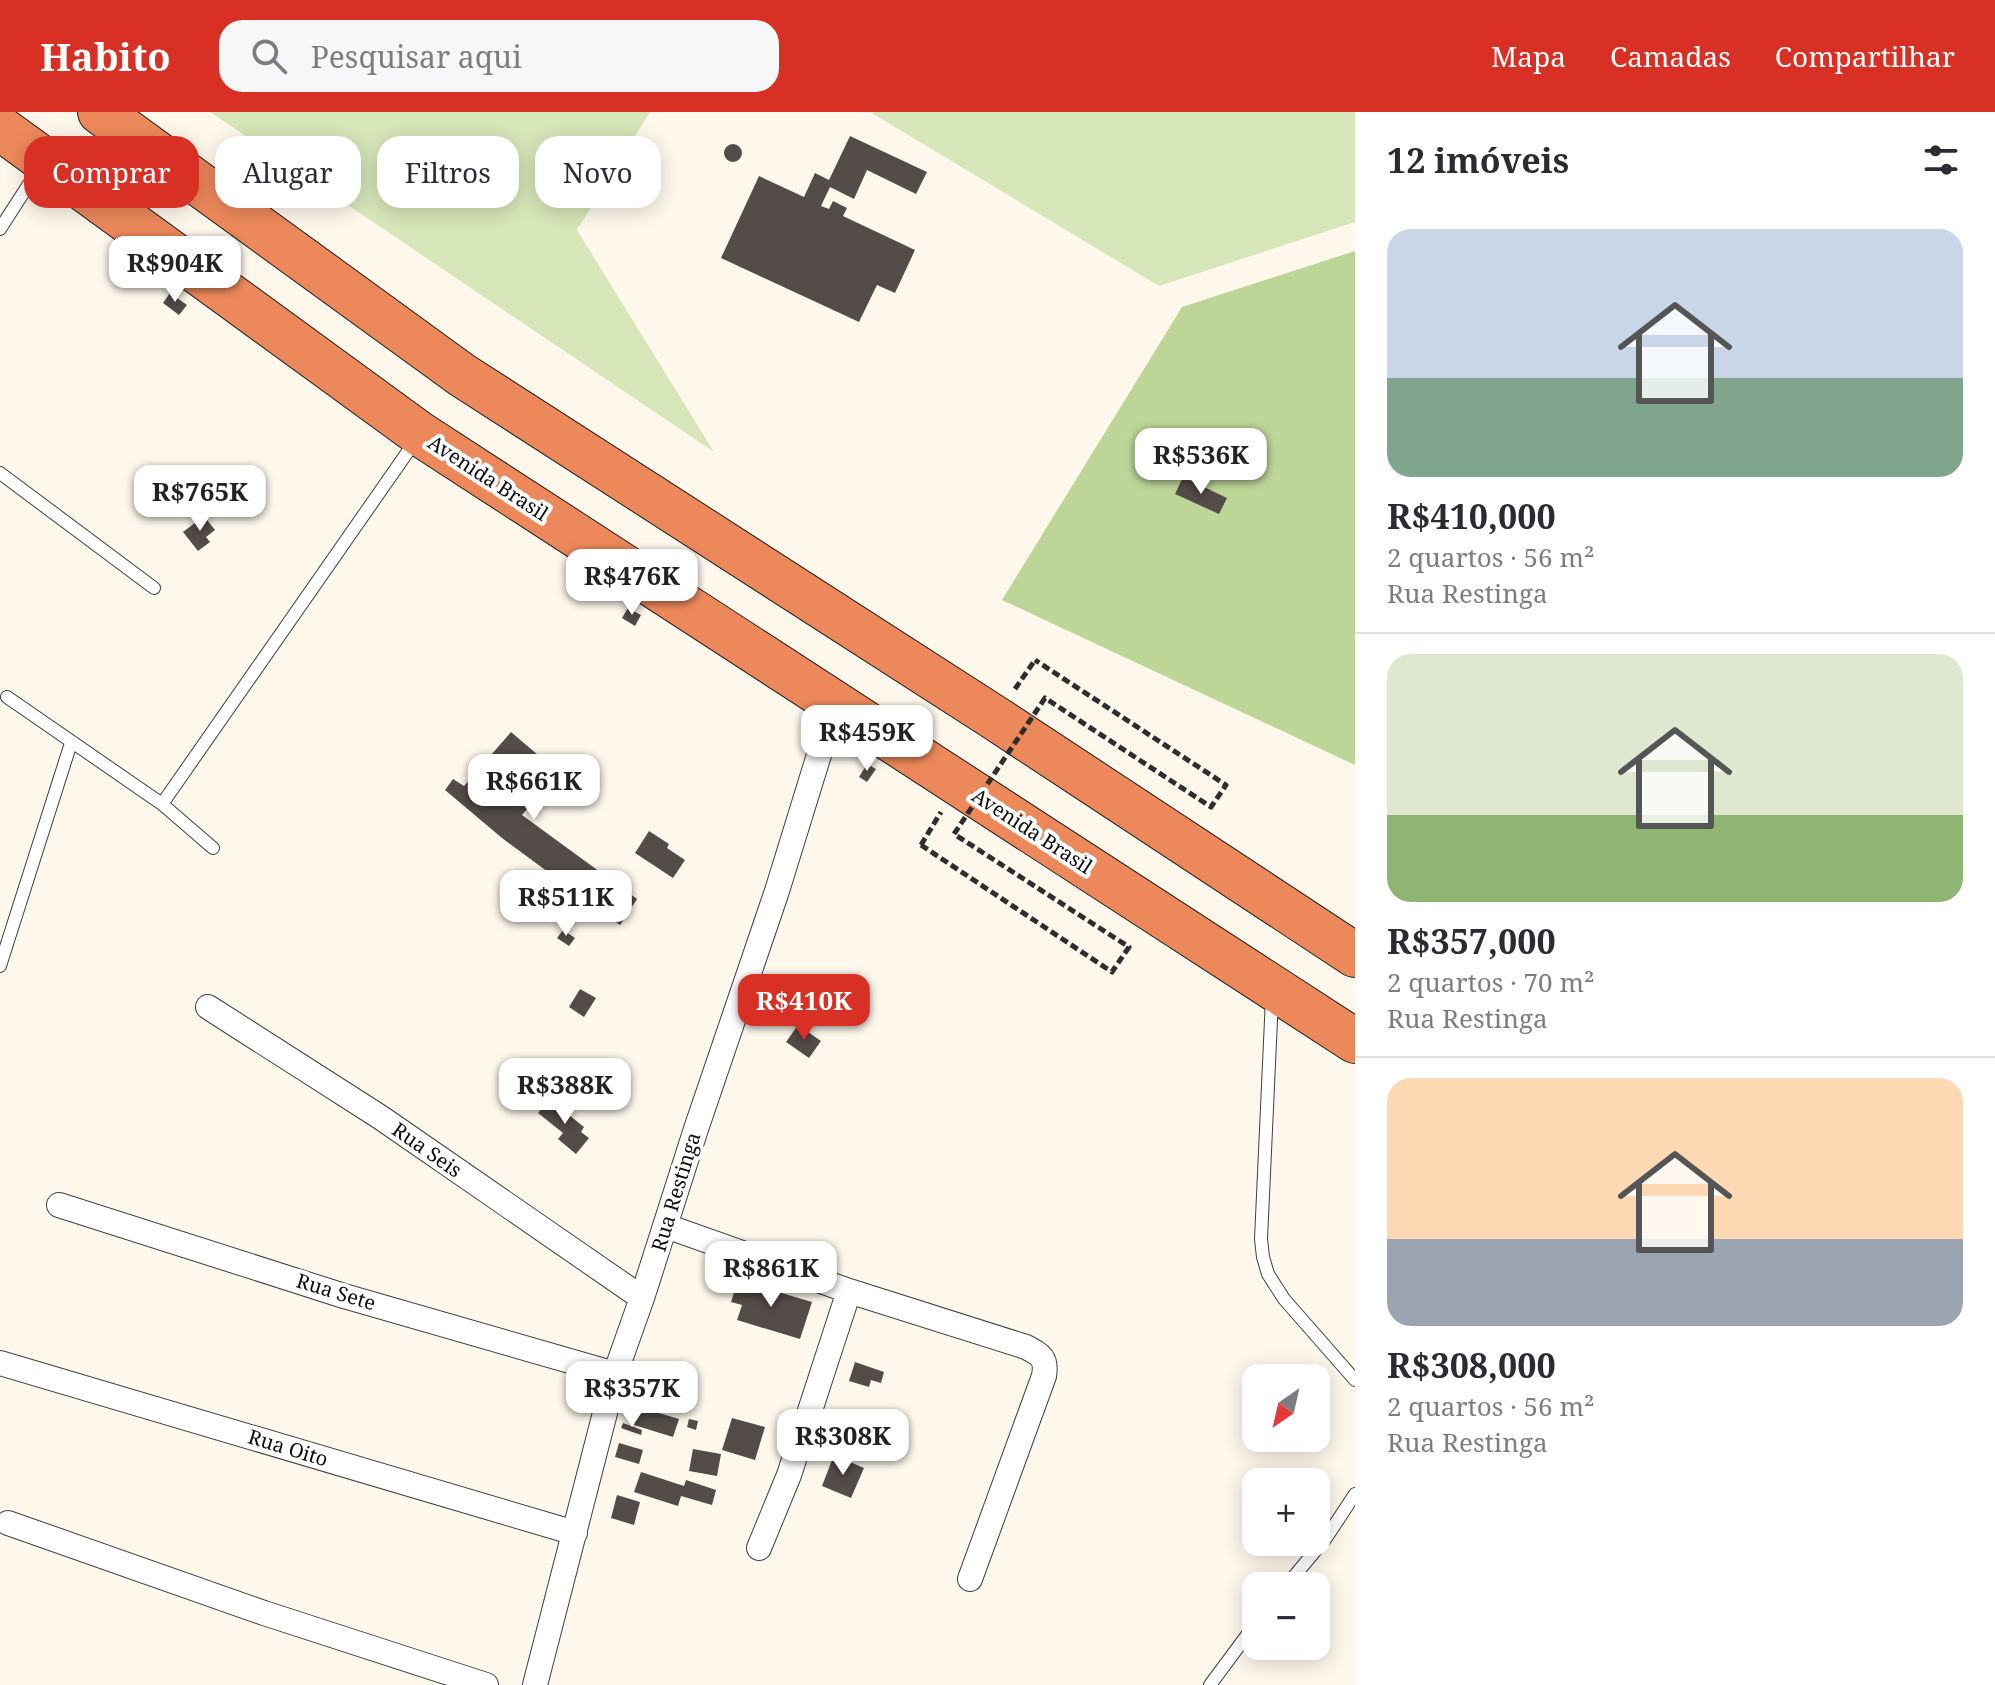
<!DOCTYPE html>
<html lang="pt">
<head>
<meta charset="utf-8">
<style>
  :root { --surface:#fff; --page:#f7f7f7; --text:#2b2b33; --muted:#7c7c81; --line:#e1e1e2; --accent:#d93025 }
  body { margin:0; font-family:"Noto Serif",serif; background:var(--page); color:var(--text); height:100vh; display:flex; flex-direction:column; font-size:30px; white-space:nowrap }
  * { box-sizing:border-box; margin:0 }
  p { font-size:26px; color:var(--muted) }
  .icon { flex:none; width:44px; height:44px; fill:none; stroke:currentColor; stroke-width:2; stroke-linecap:round; stroke-linejoin:round }
  .map { position:relative; flex:1; overflow:hidden }
  .drawer { display:flex; flex-direction:column; background:var(--surface); width:640px }
  .drawer>* { flex:none }
  .banner { position:absolute; left:24px; top:24px; width:760px; height:72px; display:flex; gap:16px }
  .needle { width:52px; rotate:214deg }
  .controls { position:absolute; left:1242px; top:1252px; display:grid; gap:16px }
  .controls a { display:grid; place-items:center; width:88px; height:88px; border-radius:16px; background:var(--surface); box-shadow:0 4px 20px #0003; font-size:40px }
  .price { position:absolute; translate:-50% -68px; padding:0 18px; border-radius:16px; background:#fff; color:#222; font-size:26px; line-height:52px; filter:drop-shadow(0 2px 4px #0008) }
  .price::after { content:''; position:absolute; left:50%; top:48px; width:24px; height:18px; margin-left:-12px; background:inherit; clip-path:polygon(0 0,100% 0,50% 100%) }
  .price.on { background:var(--accent); color:#fff }
  ul { padding:0; list-style:none }
  li { display:grid; align-content:center; gap:16px; height:424px; padding:0 32px }
  li+li { border-top:2px solid var(--line) }
  li span { display:grid; place-items:center; height:248px; border-radius:24px; color:#555 }
  li>.icon { margin-inline-start:auto }
  span .icon { width:144px; height:144px; fill:#fffc; stroke-width:1 }
  li b { font-size:34px }
  h2 { display:flex; justify-content:space-between; align-items:center; height:96px; padding:0 32px; font-size:34px }
  .pill { padding:0 28px; border-radius:24px; background:var(--surface); box-shadow:0 4px 20px #0003; font-size:28px; line-height:72px }
  .pill.on { background:var(--accent); color:#fff }
  header { display:flex; align-items:center; gap:48px; box-sizing:border-box; height:112px; padding:0 40px; background:var(--accent); color:#fff }
  header strong { font-size:38px }
  nav { display:flex; gap:44px; margin-inline-start:auto; font-size:28px }
  .search { width:560px; height:72px; background:var(--page); display:flex; align-items:center; gap:20px; box-sizing:border-box; padding:0 28px; border-radius:24px; color:var(--muted); font-size:30px }
  main { display:flex; flex:1; min-height:0 }
  .map>svg:first-child { display:block }
  .green { fill:#d7e6b8 }
  .forest { fill:#bdd698 }
  .building { fill:#544c49 }
  .lines { fill:none; stroke-linecap:round; stroke-linejoin:round }
  .lane-casing { stroke:#3f3f3f; stroke-width:14 }
  .street-casing { stroke:#3f3f3f; stroke-width:26 }
  .highway-casing { stroke:#1d1d1d; stroke-width:46 }
  .path { stroke:#2e2e2e; stroke-width:5; stroke-dasharray:8 4; stroke-linecap:butt }
  .lane { stroke:#fff; stroke-width:12 }
  .street { stroke:#fff; stroke-width:24 }
  .highway { stroke:#ed885b; stroke-width:44 }
  .path-bridge { stroke:#2e2e2e; stroke-width:5; stroke-dasharray:8 4; stroke-linecap:butt }
  .labels { text-anchor:middle; stroke-width:8; stroke-linejoin:round; paint-order:stroke }
  .street-label { font-size:20px; fill:#0c0c0c; stroke:#fff }
</style>
</head>
<body>
<header>
<strong>Habito</strong>
<div class="search"><svg class="icon" aria-label="search" viewBox="0 0 24 24"><circle cx="10" cy="10" r="6"/><path d="M15 15l6 6"/></svg>Pesquisar aqui</div>
<nav><a>Mapa</a><a>Camadas</a><a>Compartilhar</a></nav>
</header>
<main>
<div class="map">
<svg width="1355" height="1573" viewBox="0 0 1355 1573">
  <rect width="100%" height="100%" fill="#fef8ec"/>
  <path class="green" d="M210,0H650L577,118L714,340Z
    M870,0H1355V110L1159,174Z"/>
  <path class="forest" d="M1355,139V653L1002,488L1182,195Z"/>
  <path class="building" d="M850,24L927,60L916,82L867,58L854,87L830,75L821,94L829,97L833,89L847,96L843,104L915,138L895,181L877,173L859,210L721,146L759,64L804,85L815,61L829,68Z
    M724 41a9 9 0 1 1 18 0a9 9 0 1 1-18 0Z
    M170,181L187,193L179,203L163,191Z
    M1183,365L1227,386L1219,402L1175,382Z
    M204,404L215,418L206,425L210,430L198,439L183,420Z
    M628,496L641,503L635,514L622,506Z
    M511,620L558,660L522,703L637,787L620,813L502,726L445,678L453,667L464,674Z
    M867,652L876,657L867,670L859,665Z
    M649,719L669,732L667,736L685,748L673,766L635,741Z
    M563,818L575,826L569,834L557,826Z
    M580,877L596,886L584,905L569,895Z
    M798,913L821,929L809,946L786,930Z
    M549,987L584,1015L581,1020L589,1026L576,1042L558,1027L563,1021L538,1001Z
    M738,1168L812,1190L800,1227L737,1208L742,1193L731,1190Z
    M855,1250L884,1260L881,1271L871,1268L869,1275L849,1269Z
    M639,1295L679,1307L673,1325L634,1313Z
    M732,1306L765,1315L755,1348L722,1338Z
    M689,1307L698,1309L696,1318L687,1315Z
    M623,1311L642,1318L641,1323L621,1316Z
    M619,1331L643,1338L639,1352L615,1345Z
    M693,1337L721,1342L717,1364L689,1359Z
    M834,1343L864,1356L851,1386L822,1374Z
    M641,1360L684,1374L686,1368L716,1378L712,1393L681,1384L678,1394L634,1380Z
    M617,1383L640,1390L634,1413L611,1406Z"/>
  <g class="lines">
    <g class="lane-casing">
      <path id="lane" d="M0,117L40,55
        M0,361L154,476
        M7,585L162,692L213,736
        M162,692L416,328
        M0,854L71,631
        M1272,886L1261,1127L1263,1145L1268,1162L1284,1187L1355,1268
        M1286,1474L1326,1426L1355,1382
        M1210,1573L1256,1511"/>
    </g>
    <g class="street-casing">
      <path id="street" d="M208,895L380,1005L642,1186
        M59,1093L344,1184L615,1262
        M666,1114L849,1179L1026,1235C1041,1243 1047,1246 1044,1264L970,1467
        M0,1251L575,1421
        M8,1411L264,1501L486,1573
        M759,1436L789,1363L849,1179
        M535,1573L615,1262L642,1186L696,1017L777,779L835,591"/>
    </g>
    <g class="highway-casing">
      <path id="highway" d="M100,0L462,263L995,606L1355,843
        M0,16L420,322L1355,929"/>
    </g>
    <path class="path" d="M1015,577L1035,548
      M921,733L941,700"/>
    <use href="#lane" class="lane"/>
    <use href="#street" class="street"/>
    <use href="#highway" class="highway"/>
    <path class="path-bridge" d="M921,733L1112,860L1129,835L954,722L1045,586L1211,695L1226,673L1035,548"/>
  </g>
  <g class="labels">
    <g class="street-label">
      <text transform="translate(488 366) rotate(33)" y="7">Avenida Brasil</text>
      <text transform="translate(1032 719) rotate(33)" y="7">Avenida Brasil</text>
      <text transform="translate(427 1038) rotate(35)" y="7">Rua Seis</text>
      <text transform="translate(676 1080) rotate(-73)" y="7">Rua Restinga</text>
      <text transform="translate(336 1180) rotate(17)" y="7">Rua Sete</text>
      <text transform="translate(288 1336) rotate(17)" y="7">Rua Oito</text>
    </g>
  </g>
</svg>
<div class="controls">
<a><svg class="needle" viewBox="-14 -14 28 28"><path d="M0-13l5 13h-10z" fill="#e53935"/><path d="M0 13l5-13h-10z" fill="#7c7c81"/></svg></a>
<a>+</a>
<a>−</a>
</div>
<b class="price" style="left:175px;top:192px">R$904K</b>
<b class="price" style="left:1201px;top:384px">R$536K</b>
<b class="price" style="left:200px;top:421px">R$765K</b>
<b class="price" style="left:632px;top:505px">R$476K</b>
<b class="price" style="left:867px;top:661px">R$459K</b>
<b class="price" style="left:534px;top:710px">R$661K</b>
<b class="price" style="left:566px;top:826px">R$511K</b>
<b class="price on" style="left:804px;top:930px">R$410K</b>
<b class="price" style="left:565px;top:1014px">R$388K</b>
<b class="price" style="left:771px;top:1197px">R$861K</b>
<b class="price" style="left:632px;top:1317px">R$357K</b>
<b class="price" style="left:843px;top:1365px">R$308K</b>
<div class="banner">
<a class="pill on">Comprar</a>
<a class="pill">Alugar</a>
<a class="pill">Filtros</a>
<a class="pill">Novo</a>
</div>
</div>
<section class="drawer">
<h2>12 imóveis<svg class="icon" aria-label="filters" viewBox="0 0 24 24"><path d="M4 7h16M4 17h16"/><circle cx="9" cy="7" r="2"/><circle cx="15" cy="17" r="2"/></svg></h2>
<ul>
<li><span style="background:linear-gradient(#c9d6e8 60%,#7fa58c 0)"><svg class="icon" aria-label="home" viewBox="0 0 24 24"><path d="M3 11l9-7 9 7M6 9v11h12V9"/></svg></span><div><b>R$410,000</b><p>2 quartos · 56 m²</p><p>Rua Restinga</p></div></li>
<li><span style="background:linear-gradient(#dfe7d0 65%,#8fb573 0)"><svg class="icon" aria-label="home" viewBox="0 0 24 24"><path d="M3 11l9-7 9 7M6 9v11h12V9"/></svg></span><div><b>R$357,000</b><p>2 quartos · 70 m²</p><p>Rua Restinga</p></div></li>
<li><span style="background:linear-gradient(#ffd9b3 65%,#9aa5b1 0)"><svg class="icon" aria-label="home" viewBox="0 0 24 24"><path d="M3 11l9-7 9 7M6 9v11h12V9"/></svg></span><div><b>R$308,000</b><p>2 quartos · 56 m²</p><p>Rua Restinga</p></div></li>
</ul>
</section>
</main>
</body>
</html>
